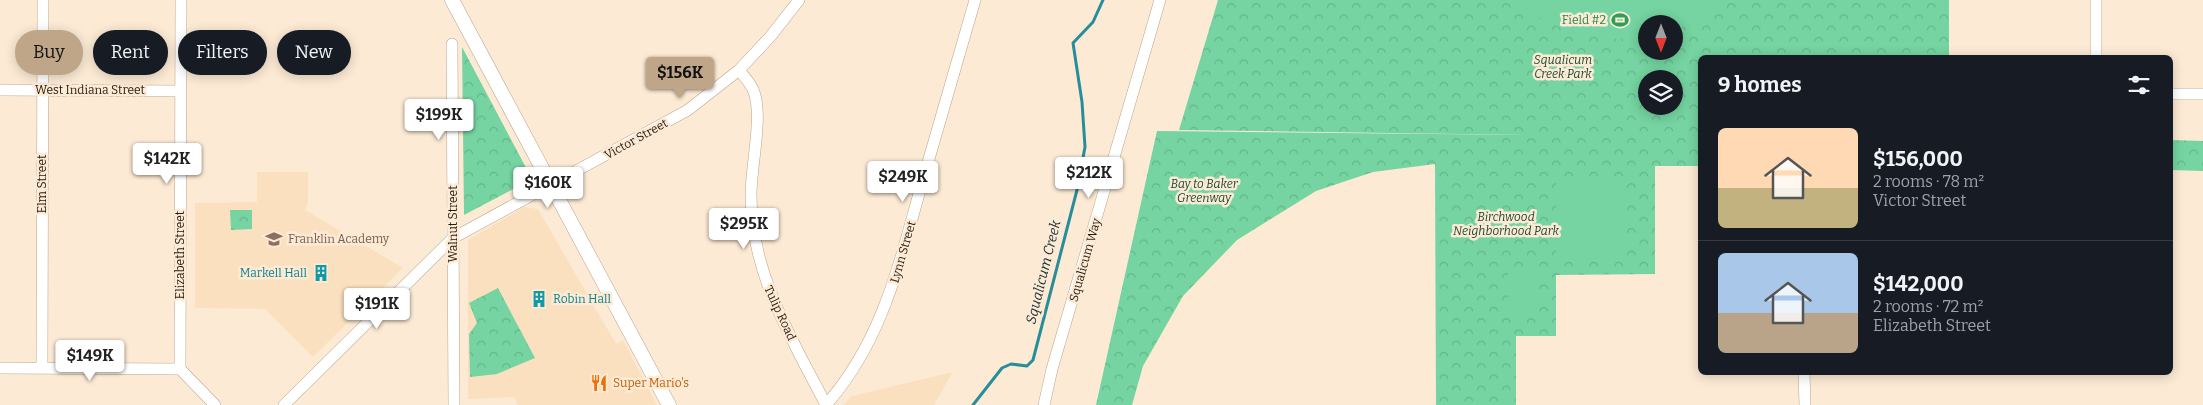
<!DOCTYPE html>
<html lang="en">
<head>
<meta charset="utf-8">
<style>
  :root { --surface:#171b24; --page:#242831; --text:#f1f3f6; --muted:#9ea1a6; --line:#363941; --accent:#c0a689 }
  body { margin:0; font-family:Bitter,serif; background:var(--page); color:var(--text); height:100vh; display:flex; flex-direction:column; font-size:19px; white-space:nowrap }
  * { box-sizing:border-box; margin:0 }
  p { font-size:16px; color:var(--muted) }
  .icon { flex:none; width:28px; height:28px; fill:none; stroke:currentColor; stroke-width:2; stroke-linecap:round; stroke-linejoin:round }
  .map { position:relative; flex:1; overflow:hidden }
  .panel { position:absolute; left:1698px; top:55px; width:475px; height:320px; display:flex; flex-direction:column; background:var(--surface); border-radius:8px; box-shadow:0 2px 12px #0003 }
  .panel>* { flex:none }
  .guide { position:absolute; left:15px; top:30px; width:475px; height:45px; display:flex; gap:10px }
  .needle { width:32px; rotate:180deg }
  .controls { position:absolute; left:1638px; top:15px; display:grid; gap:10px }
  .controls a { display:grid; place-items:center; width:45px; height:45px; border-radius:50%; background:var(--surface); box-shadow:0 2px 12px #0003; font-size:25px }
  .price { position:absolute; translate:-50% -42px; padding:0 11px; border-radius:5px; background:#fff; color:#222; font-size:16px; line-height:32px; filter:drop-shadow(0 1px 2px #0008) }
  .price::after { content:''; position:absolute; left:50%; top:30px; width:15px; height:11px; margin-left:-8px; background:inherit; clip-path:polygon(0 0,100% 0,50% 100%) }
  .price.current { background:var(--accent); color:#111 }
  ul { padding:0; list-style:none }
  li { display:flex; align-items:center; gap:15px; height:125px; padding:0 20px }
  li+li { border-top:1px solid var(--line) }
  li span { display:grid; place-items:center; flex:none; width:140px; height:100px; border-radius:8px; color:#555 }
  li>.icon { margin-inline-start:auto }
  span .icon { width:60px; height:60px; fill:#fffc; stroke-width:1 }
  li b { font-size:21px }
  h2 { display:flex; justify-content:space-between; align-items:center; height:60px; padding:0 20px; font-size:21px }
  .chip { padding:0 18px; border-radius:22px; background:var(--surface); box-shadow:0 2px 12px #0003; font-size:18px; line-height:45px }
  .chip.current { background:var(--accent); color:#111 }
  .map>svg:first-child { display:block }
  .built { fill:#fbe0bf }
  .park { fill:url(#park-crowns); fill-rule:evenodd }
  .pitch { fill:#75d4a1 }
  .lines { fill:none; stroke-linecap:round; stroke-linejoin:round }
  .stream { stroke:#278d9a; stroke-width:3 }
  .minor-casing { stroke:#baa58b; stroke-width:12 }
  .major-casing { stroke:#baa58b; stroke-width:15 }
  .minor { stroke:#fff; stroke-width:11 }
  .major { stroke:#fff; stroke-width:14 }
  .labels { text-anchor:middle; stroke-width:5; stroke-linejoin:round; paint-order:stroke }
  .leisure-label { font-size:12px; fill:#27864d; stroke:#fcead4; text-anchor:end }
  .park-label { font-size:12px; font-style:italic; fill:#1f4933; stroke:#fcead4 }
  .street-label { font-size:12px; fill:#231b11; stroke:#fcead4 }
  .education-label { font-size:12px; fill:#785e54; stroke:#fcead4; text-anchor:start }
  .culture-label { font-size:12px; fill:#0d838f; stroke:#fcead4; text-anchor:end }
  .food-label { font-size:12px; fill:#c56008; stroke:#fcead4; text-anchor:start }
  .water-label { font-size:14px; font-style:italic; fill:#193034; stroke:#fcead4 }
</style>
</head>
<body>
<div class="map">
<svg width="2203" height="405" viewBox="0 0 2203 405">
  <defs>
    <pattern id="park-crowns" width="20" height="18" patternUnits="userSpaceOnUse" patternTransform="scale(1.25)"><rect width="20" height="18" fill="#75d4a1"/><path d="M2 6a3 3 0 1 1 6 0M12 15a3 3 0 1 1 6 0" fill="none" stroke="#65b58a"/></pattern>
  </defs>
  <rect width="100%" height="100%" fill="#fcead4"/>
  <path class="built" d="M257,172H308V202L305,210L403,268L313,357L265,309L195,308V203L257,202Z
    M524,207L538,209L616,344L623,340L657,405H518L514,397L468,399V240Z
    M953,372L934,405H843L852,396Z"/>
  <path class="park" d="M1218,0H1949V57L1700,58V166H1655V274L1556,275V336H1516V405H1436L1435,164L1373,172L1316,191L1237,240L1183,296L1143,366L1132,405H1096L1157,131L1526,135L1179,130ZM1646,24H1674V51H1646ZM1646,79H1674V106H1646Z
    M462,47L532,179L464,215Z
    M2170,140L2203,141V171L2170,170Z
    M230,210H252V229L231,230Z
    M498,288L535,358L497,374L470,377L469,334L477,323L469,303Z"/>
  <path class="pitch" d="M1515,0H1724L1693,22L1674,30V24H1646V37C1597,44 1553,32 1515,0Z
    M1606,180L1624,198L1625,261H1556V181Z
    M1508,269H1539V316H1508Z"/>
  <g class="lines">
    <path class="stream" d="M973,405L1002,368L1011,364L1027,366L1033,360L1077,190L1085,147L1082,102L1073,43L1093,22L1103,0"/>
    <g class="minor-casing">
      <path id="minor" d="M181,0L180,369L215,405
        M2096,0V58
        M452,44L454,405
        M739,70C744,77 751,83 754,92C763,117 751,166 751,195C751,274 791,337 826,405
        M0,90L181,91
        M2170,94H2203
        M0,368L180,369
        M42,368L43,0
        M1804,372L1805,405
        M284,405L453,238L688,110L739,70L770,37L799,0
        M826,405C883,340 899,264 922,183C940,122 957,61 975,0
        M1044,405L1052,369L1160,0"/>
    </g>
    <g class="major-casing">
      <path id="major" d="M452,0L669,405"/>
    </g>
    <use href="#minor" class="minor"/>
    <use href="#major" class="major"/>
  </g>
  <defs>
    <g id="stadium-bare" transform="scale(1.35)"><path d="M0-5a6.5 5 0 1 0 0 10a6.5 5 0 1 0 0-10ZM-3.5-1.8h7v3.6h-7Z" fill="#2e9e5b" stroke="#fcead4" stroke-width="2.5" paint-order="stroke"/></g>
    <g id="school-bare" transform="scale(1.35)"><path d="M0-5L7-2L0 1L-7-2ZM-4 1L0 2.5L4 1V4Q0 6-4 4Z" fill="#8d6e63" stroke="#fcead4" stroke-width="2.5" paint-order="stroke"/></g>
    <g id="building-bare" transform="scale(1.35)"><path d="M-4-6H4V6H1V3H-1V6H-4ZM-2.5-4.3h1.7v1.8h-1.7ZM.8-4.3h1.7v1.8H.8ZM-2.5-1h1.7V.8h-1.7ZM.8-1h1.7V.8H.8Z" fill="#0f9aa8" stroke="#fcead4" stroke-width="2.5" paint-order="stroke"/></g>
    <g id="restaurant-bare" transform="scale(1.35)"><path d="M-5-6h1v4h1v-4h1v4h1v-4h1v5L-1.5 .5V6h-2V.5L-5-1ZM5-6V6H3V1.5H1.5Q1.5-4 5-6Z" fill="#e8710a" stroke="#fcead4" stroke-width="2.5" paint-order="stroke"/></g>
  </defs>
  <g fill-rule="evenodd">
    <use href="#stadium-bare" x="1620" y="20"/>
    <use href="#school-bare" x="274" y="239"/>
    <use href="#building-bare" x="321" y="273"/>
    <use href="#building-bare" x="539" y="299"/>
    <use href="#restaurant-bare" x="599" y="383"/>
  </g>
  <g class="labels">
    <g class="leisure-label">
      <text x="1606" y="24">Field #2</text>
    </g>
    <g class="park-label">
      <text x="1563" y="64">Squalicum<tspan x="1563" dy="14">Creek Park</tspan></text>
      <text x="1204" y="188">Bay to Baker<tspan x="1204" dy="14">Greenway</tspan></text>
      <text x="1506" y="221">Birchwood<tspan x="1506" dy="14">Neighborhood Park</tspan></text>
    </g>
    <g class="street-label">
      <text x="90" y="94">West Indiana Street</text>
      <text transform="translate(636 139) rotate(-29)" y="4">Victor Street</text>
      <text transform="translate(42 184) rotate(-90)" y="4">Elm Street</text>
      <text transform="translate(453 224) rotate(-90)" y="4">Walnut Street</text>
      <text transform="translate(903 252) rotate(-74)" y="4">Lynn Street</text>
      <text transform="translate(180 255) rotate(-90)" y="4">Elizabeth Street</text>
      <text transform="translate(1085 260) rotate(-74)" y="4">Squalicum Way</text>
      <text transform="translate(780 313) rotate(65)" y="4">Tulip Road</text>
    </g>
    <g class="education-label">
      <text x="288" y="243">Franklin Academy</text>
    </g>
    <g class="culture-label">
      <text x="307" y="277">Markell Hall</text>
      <text x="553" y="303" text-anchor="start">Robin Hall</text>
    </g>
    <g class="food-label">
      <text x="613" y="387">Super Mario's</text>
    </g>
    <g class="water-label">
      <text transform="translate(1043 272) rotate(-76)" y="5">Squalicum Creek</text>
    </g>
  </g>
</svg>
<div class="controls">
<a><svg class="needle" viewBox="-14 -14 28 28"><path d="M0-13l5 13h-10z" fill="#e53935"/><path d="M0 13l5-13h-10z" fill="#9ea1a6"/></svg></a>
<a><svg class="icon" aria-label="layers" viewBox="0 0 24 24"><path d="M12 4l9 5-9 5-9-5zM3 14l9 5 9-5"/></svg></a>
</div>
<b class="price current" style="left:680px;top:99px">$156K</b>
<b class="price" style="left:439px;top:141px">$199K</b>
<b class="price" style="left:167px;top:185px">$142K</b>
<b class="price" style="left:1089px;top:199px">$212K</b>
<b class="price" style="left:903px;top:203px">$249K</b>
<b class="price" style="left:548px;top:209px">$160K</b>
<b class="price" style="left:744px;top:250px">$295K</b>
<b class="price" style="left:377px;top:330px">$191K</b>
<b class="price" style="left:90px;top:382px">$149K</b>
<div class="guide">
<a class="chip current">Buy</a>
<a class="chip">Rent</a>
<a class="chip">Filters</a>
<a class="chip">New</a>
</div>
<section class="panel">
<h2>9 homes<svg class="icon" aria-label="filters" viewBox="0 0 24 24"><path d="M4 7h16M4 17h16"/><circle cx="9" cy="7" r="2"/><circle cx="15" cy="17" r="2"/></svg></h2>
<ul>
<li><span style="background:linear-gradient(#ffd9b3 60%,#c2b280 0)"><svg class="icon" aria-label="home" viewBox="0 0 24 24"><path d="M3 11l9-7 9 7M6 9v11h12V9"/></svg></span><div><b>$156,000</b><p>2 rooms · 78 m²</p><p>Victor Street</p></div></li>
<li><span style="background:linear-gradient(#a9c7e8 60%,#b9a48a 0)"><svg class="icon" aria-label="home" viewBox="0 0 24 24"><path d="M3 11l9-7 9 7M6 9v11h12V9"/></svg></span><div><b>$142,000</b><p>2 rooms · 72 m²</p><p>Elizabeth Street</p></div></li>
</ul>
</section>
</div>
</body>
</html>
